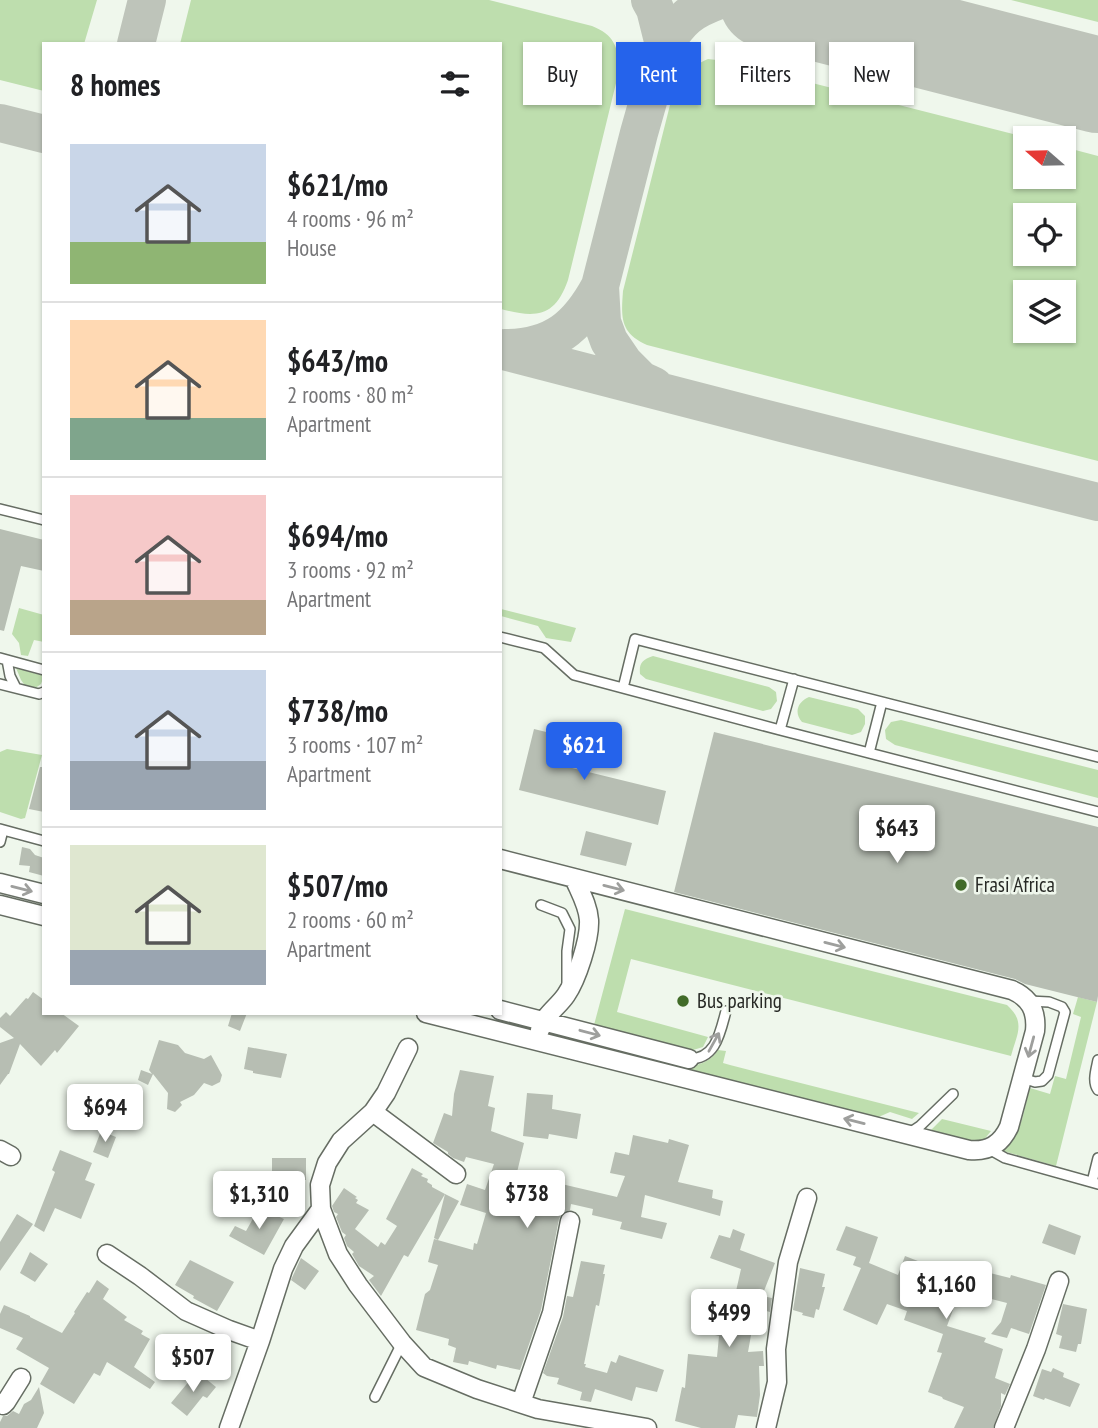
<!DOCTYPE html>
<html lang="en">
<head>
<meta charset="utf-8">
<style>
  :root { --surface:#fff; --page:#f6f6f6; --text:#202124; --muted:#757577; --line:#e0e0e0; --accent:#2563eb }
  body { margin:0; font-family:"PT Sans Narrow",sans-serif; background:var(--page); color:var(--text); height:100vh; display:flex; flex-direction:column; font-size:26px; white-space:nowrap }
  * { box-sizing:border-box; margin:0 }
  p { font-size:23px; color:var(--muted) }
  .icon { flex:none; width:38px; height:38px; fill:none; stroke:currentColor; stroke-width:2; stroke-linecap:round; stroke-linejoin:round }
  .map { position:relative; flex:1; overflow:hidden }
  .sheet { position:absolute; left:42px; top:42px; width:460px; height:973px; display:flex; flex-direction:column; background:var(--surface); border-radius:0px; box-shadow:0 2px 5px #0004 }
  .sheet>* { flex:none }
  .guide { position:absolute; left:523px; top:42px; width:469px; height:63px; display:flex; gap:14px }
  .needle { width:46px; rotate:290deg }
  .tools { position:absolute; left:1013px; top:126px; display:grid; gap:14px }
  .tools a { display:grid; place-items:center; width:63px; height:63px; border-radius:0px; background:var(--surface); box-shadow:0 2px 5px #0004; font-size:35px }
  .price { position:absolute; translate:-50% -60px; padding:0 16px; border-radius:7px; background:#fff; color:#222; font-size:23px; line-height:46px; filter:drop-shadow(0 2px 4px #0008) }
  .price::after { content:''; position:absolute; left:50%; top:42px; width:21px; height:16px; margin-left:-10px; background:inherit; clip-path:polygon(0 0,100% 0,50% 100%) }
  .price.active { background:var(--accent); color:#fff }
  ul { padding:0; list-style:none }
  li { display:flex; align-items:center; gap:21px; height:175px; padding:0 28px }
  li+li { border-top:2px solid var(--line) }
  li span { display:grid; place-items:center; flex:none; width:196px; height:140px; border-radius:0px; color:#555 }
  li>.icon { margin-inline-start:auto }
  span .icon { width:84px; height:84px; fill:#fffc; stroke-width:1 }
  li b { font-size:30px }
  h2 { display:flex; justify-content:space-between; align-items:center; height:84px; padding:0 28px; font-size:30px }
  .pill { padding:0 24px; border-radius:0px; background:var(--surface); box-shadow:0 2px 5px #0004; font-size:24px; line-height:63px }
  .pill.active { background:var(--accent); color:#fff }
  .map>svg:first-child { display:block }
  .green { fill:#bedeae; fill-rule:evenodd }
  .lines { fill:none; stroke-linecap:round; stroke-linejoin:round }
  .taxiway { stroke:#bec4ba; stroke-width:38 }
  .runway { stroke:#bec4ba; stroke-width:96 }
  .building { fill:#b7beb3 }
  .lane-casing { stroke:#666d63; stroke-width:12 }
  .street-casing { stroke:#666d63; stroke-width:21 }
  .lane { stroke:#fff; stroke-width:9 }
  .street { stroke:#fff; stroke-width:18 }
  .oneway { stroke:#9e9f9d }
  .poi-dot { fill:#416b28; stroke:#eff7ec; stroke-width:2.5 }
  .labels { text-anchor:middle; stroke-width:5; stroke-linejoin:round; paint-order:stroke }
  .poi-label { font-size:21px; fill:#272925; stroke:#eff7ec; text-anchor:start }
</style>
</head>
<body>
<div class="map">
<svg width="1098" height="1428" viewBox="0 0 1098 1428">
  <rect width="100%" height="100%" fill="#eff7ec"/>
  <path class="green" d="M0,0H97L84,44H44V91L0,80Z
    M191,0H489L592,26C617,36 619,50 618,75L568,280C555,318 535,318 501,309L500,44H180Z
    M1011,0H1098V22Z
    M708,59L725,61L1029,138H1026V177H1064V147L1098,156V461L647,345C620,333 621,318 623,291L670,105C678,84 686,68 708,59ZM1026,215H1064V254H1026ZM1026,292H1064V331H1026Z
    M19,608L44,615V642L34,640L28,656L21,655L19,643L12,634Z
    M500,609H501L576,628L571,642L546,638L538,626L501,616Z
    M653,656L769,687L776,692L777,701L771,709L763,711L646,679L640,674C639,663 642,660 653,656Z
    M16,668L44,676L41,684L34,689L26,687L21,680Z
    M809,697L858,709L865,716V724L861,732L852,735L802,722C794,713 797,702 809,697Z
    M901,720L1098,770V798L895,745L886,739L885,730L891,722Z
    M7,749L42,755L25,818L21,819L0,812V752Z
    M625,909L1007,1005C1026,1022 1017,1034 1011,1056L631,959L617,1012L708,1037L703,1047L693,1050L594,1025Z
    M1078,997L1097,1002L1056,1166L1003,1151C1021,1138 1024,1109 1030,1088L1050,1094L1055,1076L1066,1079L1081,1017L1073,1014Z
    M718,1050L726,1051L723,1063L730,1065L919,1113L912,1119L890,1112L874,1119L682,1068C696,1065 709,1064 718,1050Z
    M942,1119L991,1131L983,1141L976,1142L930,1131Z"/>
  <g class="lines">
    <path class="taxiway" d="M650,0L655,9L664,45L639,133L600,286L602,322L609,341L624,363L641,380L654,386
      M136,44L147,0
      M664,45C682,18 690,11 720,0
      M0,123L44,134
      M505,348C553,348 578,327 600,286
      M500,350L786,424L1098,502"/>
    <path class="runway" d="M767,0L1098,85"/>
  </g>
  <path class="building" d="M0,529L44,540V571L21,566L4,631L0,630Z
    M534,729L579,740L572,768L666,791L658,825L519,790Z
    M714,732L1098,827V996L1097,1002L1025,984L1015,979L674,892Z
    M40,767H44V812L29,809Z
    M586,831L632,843L626,866L580,855Z
    M22,847L30,849L35,855L44,858V876L29,872L30,866L19,865Z
    M33,992L44,1000V1013H61L79,1026L57,1053L55,1050L41,1066L20,1044L9,1074H8L0,1085V1043L14,1038L0,1027V1018L6,1012L10,1016L26,998L28,999Z
    M232,1013H247L240,1031L228,1026Z
    M159,1040L178,1045L185,1053L204,1059L211,1055L222,1075L220,1082L212,1086L204,1083L194,1095L180,1102L182,1105L175,1112L167,1109L168,1093L153,1074L148,1085L138,1080L141,1070L152,1074L149,1070Z
    M248,1047L287,1054L281,1078L253,1073V1071L244,1069Z
    M460,1070L494,1076L488,1106L495,1108L491,1131L524,1143L514,1185L527,1188H532L550,1193L553,1182L617,1197L625,1176L610,1173L615,1152L629,1155L633,1135L668,1143L669,1139L689,1145L678,1182L713,1190L712,1198L723,1201L720,1216L645,1195L641,1217L667,1223L662,1239L620,1229L622,1222L592,1215L593,1209L571,1204L570,1210L562,1213L559,1219L541,1310L520,1370L497,1365L496,1369L469,1361L468,1365L453,1362L456,1348L448,1345L449,1339L416,1330L425,1294L430,1290L438,1265L428,1262L434,1239L473,1250L474,1243L477,1244L486,1213L460,1205L467,1184L485,1190L494,1164L466,1157L464,1162L453,1158L448,1154V1152L433,1143L444,1113L452,1116L454,1094Z
    M527,1093L553,1095L552,1109L581,1114L577,1139L549,1134L548,1139L523,1136Z
    M101,1131L116,1137L108,1158L93,1152Z
    M60,1150L92,1163L85,1180L95,1184L81,1219L55,1208L44,1232L34,1226L55,1172L52,1170Z
    M272,1158H306V1180H272Z
    M412,1168L423,1174L421,1176L428,1179L427,1182L432,1185V1187L445,1194L408,1257L404,1255L381,1296L369,1280L374,1276L359,1266L352,1254L354,1252L347,1246L344,1238L346,1235L342,1232L336,1217L338,1214L334,1212L332,1206L344,1188L357,1197L355,1198L358,1200L356,1203L369,1210L355,1229L378,1247L381,1242L385,1245L397,1226L386,1219Z
    M445,1194L459,1201L438,1240L434,1238Z
    M259,1208L284,1219L264,1255L229,1236L235,1226L246,1231Z
    M17,1214L33,1224L0,1271V1242Z
    M1049,1224L1081,1236L1075,1255L1042,1243Z
    M846,1226L878,1237L869,1263L898,1275L905,1256L959,1277L962,1266L1010,1278L1011,1275L1046,1285L1029,1334L1011,1328L1007,1338L991,1334L1001,1322L1007,1303L960,1291L947,1326L986,1338L984,1342L1003,1349L995,1378L1010,1384L1005,1395L1001,1393V1406L993,1428H954L964,1407L943,1399L942,1397L928,1392L942,1353L937,1352L943,1334L904,1320L907,1311L887,1304L877,1325L843,1310L861,1268L853,1265L856,1257L836,1250Z
    M733,1229L745,1234L740,1250L775,1263L762,1296L772,1298L770,1312L759,1309L755,1325L753,1324L748,1352L763,1351L764,1366H759L760,1395L757,1417L738,1415L735,1428H701L675,1421L682,1387L685,1388L688,1354L717,1357L719,1336L715,1335L720,1307L732,1309L741,1269L710,1258L719,1235L730,1238Z
    M30,1252L48,1264L35,1282L20,1273Z
    M301,1258L319,1271L305,1290L291,1280Z
    M190,1260L234,1282L217,1311L193,1298L194,1296L175,1285Z
    M581,1261L605,1265L603,1274H605L599,1306L596,1305L584,1364H586L585,1367L607,1373L611,1361L616,1363L619,1355L664,1370L657,1392L636,1387L632,1401L595,1389L591,1402L580,1400L582,1392L557,1384L559,1378L547,1376L543,1373L563,1317L567,1296L573,1297Z
    M800,1268L825,1274L822,1287H825L819,1310L816,1309L814,1318L802,1315L803,1313L793,1310Z
    M97,1280L109,1289L103,1299L127,1317L124,1320L143,1331L141,1334L150,1339L134,1367L155,1382L150,1389L107,1362L100,1376L94,1373L74,1404L40,1384L49,1368L16,1349L23,1338L0,1328V1314L4,1305L30,1316V1317L62,1333L75,1313L74,1312L87,1292L89,1293Z
    M1063,1304L1087,1309L1081,1344H1078L1076,1352L1059,1348L1062,1336L1056,1334Z
    M1053,1368L1064,1373L1063,1377L1080,1384L1070,1407L1045,1398L1044,1400L1033,1396L1042,1369L1051,1372Z
    M195,1374L198,1376L200,1374L216,1387L207,1398L203,1396L187,1416L171,1403Z
    M39,1387L44,1413L37,1428H0V1422L3,1416H7L13,1411L19,1414L24,1404L31,1400Z"/>
  <g class="lines">
    <g class="lane-casing">
      <path id="lane" d="M0,509L44,520
        M500,637L544,648L574,675L780,730
        M0,658L44,670
        M7,660L10,676L16,688
        M794,679L780,730L1098,812
        M0,684L39,694L44,692
        M623,688L635,639L1098,757
        M869,753L882,702
        M0,829L44,841
        M0,842L3,830
        M541,905L562,913L570,929L567,951V985
        M689,1059C716,1059 720,1033 726,1011
        M1098,1060C1096,1070 1092,1082 1098,1090
        M1022,1078L1035,1082L1042,1081L1048,1075L1065,1012L1062,1007L1049,1002L1029,1001
        M906,1132L914,1130L920,1126L953,1094
        M989,1149L1005,1158L1098,1184
        M1092,1182L1098,1158
        M375,1397L402,1343"/>
    </g>
    <g class="street-casing">
      <path id="street" d="M0,883L44,894
        M0,905L44,916
        M500,1010L689,1059
        M426,1013L969,1150C989,1152 1001,1144 1009,1127L1035,1031C1037,1011 1030,998 1012,990L500,859
        M540,1030C544,1015 558,1007 566,995C577,979 590,939 589,920C588,905 580,892 574,878
        M408,1048L386,1093L373,1112L341,1141L327,1163L320,1185L321,1209L338,1254L358,1285L402,1343L424,1367L477,1389L538,1409L647,1428
        M373,1112L456,1174
        M0,1150L11,1156
        M107,1254L140,1276L186,1311L229,1330L260,1341
        M0,1403L3,1405L6,1402L21,1378
        M521,1403L552,1313L570,1221
        M229,1428L260,1341L283,1269L294,1246L321,1209
        M766,1428L777,1382L776,1349L788,1262L807,1198
        M1004,1428L1036,1349L1059,1281"/>
    </g>
    <use href="#lane" class="lane"/>
    <use href="#street" class="street"/>
  </g>
  <defs><path id="oneway-shaft" d="M-6 0H5M1.5-3L5.5 0L1.5 3" fill="none" stroke-width="1.6" stroke-linecap="round" stroke-linejoin="round" transform="scale(1.75)"/></defs>
  <g class="oneway">
    <use href="#oneway-shaft" transform="translate(614 888) rotate(14)"/>
    <use href="#oneway-shaft" transform="translate(22 889) rotate(14)"/>
    <use href="#oneway-shaft" transform="translate(835 945) rotate(14)"/>
    <use href="#oneway-shaft" transform="translate(590 1033) rotate(15)"/>
    <use href="#oneway-shaft" transform="translate(714 1042) rotate(-61)"/>
    <use href="#oneway-shaft" transform="translate(1031 1047) rotate(105)"/>
    <use href="#oneway-shaft" transform="translate(854 1121) rotate(-166)"/>
  </g>
  <g class="poi-dot">
    <circle cx="961" cy="885" r="7"/>
    <circle cx="683" cy="1001" r="7"/>
  </g>
  <g class="labels">
    <g class="poi-label">
      <text x="975" y="892">Frasi Africa</text>
      <text x="697" y="1008">Bus parking</text>
    </g>
  </g>
</svg>
<div class="tools">
<a><svg class="needle" viewBox="-14 -14 28 28"><path d="M0-13l5 13h-10z" fill="#e53935"/><path d="M0 13l5-13h-10z" fill="#757577"/></svg></a>
<a><svg class="icon" aria-label="locate" viewBox="0 0 24 24"><circle cx="12" cy="12" r="6"/><path d="M12 2v4M12 18v4M2 12h4M18 12h4"/></svg></a>
<a><svg class="icon" aria-label="layers" viewBox="0 0 24 24"><path d="M12 4l9 5-9 5-9-5zM3 14l9 5 9-5"/></svg></a>
</div>
<b class="price active" style="left:584px;top:782px">$621</b>
<b class="price" style="left:897px;top:865px">$643</b>
<b class="price" style="left:105px;top:1144px">$694</b>
<b class="price" style="left:527px;top:1230px">$738</b>
<b class="price" style="left:259px;top:1231px">$1,310</b>
<b class="price" style="left:946px;top:1321px">$1,160</b>
<b class="price" style="left:729px;top:1349px">$499</b>
<b class="price" style="left:193px;top:1394px">$507</b>
<div class="guide">
<a class="pill">Buy</a>
<a class="pill active">Rent</a>
<a class="pill">Filters</a>
<a class="pill">New</a>
</div>
<section class="sheet">
<h2>8 homes<svg class="icon" aria-label="filters" viewBox="0 0 24 24"><path d="M4 7h16M4 17h16"/><circle cx="9" cy="7" r="2"/><circle cx="15" cy="17" r="2"/></svg></h2>
<ul>
<li><span style="background:linear-gradient(#c9d6e8 70%,#8fb573 0)"><svg class="icon" aria-label="home" viewBox="0 0 24 24"><path d="M3 11l9-7 9 7M6 9v11h12V9"/></svg></span><div><b>$621/mo</b><p>4 rooms · 96 m²</p><p>House</p></div></li>
<li><span style="background:linear-gradient(#ffd9b3 70%,#7fa58c 0)"><svg class="icon" aria-label="home" viewBox="0 0 24 24"><path d="M3 11l9-7 9 7M6 9v11h12V9"/></svg></span><div><b>$643/mo</b><p>2 rooms · 80 m²</p><p>Apartment</p></div></li>
<li><span style="background:linear-gradient(#f6c9c9 75%,#b9a48a 0)"><svg class="icon" aria-label="home" viewBox="0 0 24 24"><path d="M3 11l9-7 9 7M6 9v11h12V9"/></svg></span><div><b>$694/mo</b><p>3 rooms · 92 m²</p><p>Apartment</p></div></li>
<li><span style="background:linear-gradient(#c9d6e8 65%,#9aa5b1 0)"><svg class="icon" aria-label="home" viewBox="0 0 24 24"><path d="M3 11l9-7 9 7M6 9v11h12V9"/></svg></span><div><b>$738/mo</b><p>3 rooms · 107 m²</p><p>Apartment</p></div></li>
<li><span style="background:linear-gradient(#dfe7d0 75%,#9aa5b1 0)"><svg class="icon" aria-label="home" viewBox="0 0 24 24"><path d="M3 11l9-7 9 7M6 9v11h12V9"/></svg></span><div><b>$507/mo</b><p>2 rooms · 60 m²</p><p>Apartment</p></div></li>
</ul>
</section>
</div>
</body>
</html>
